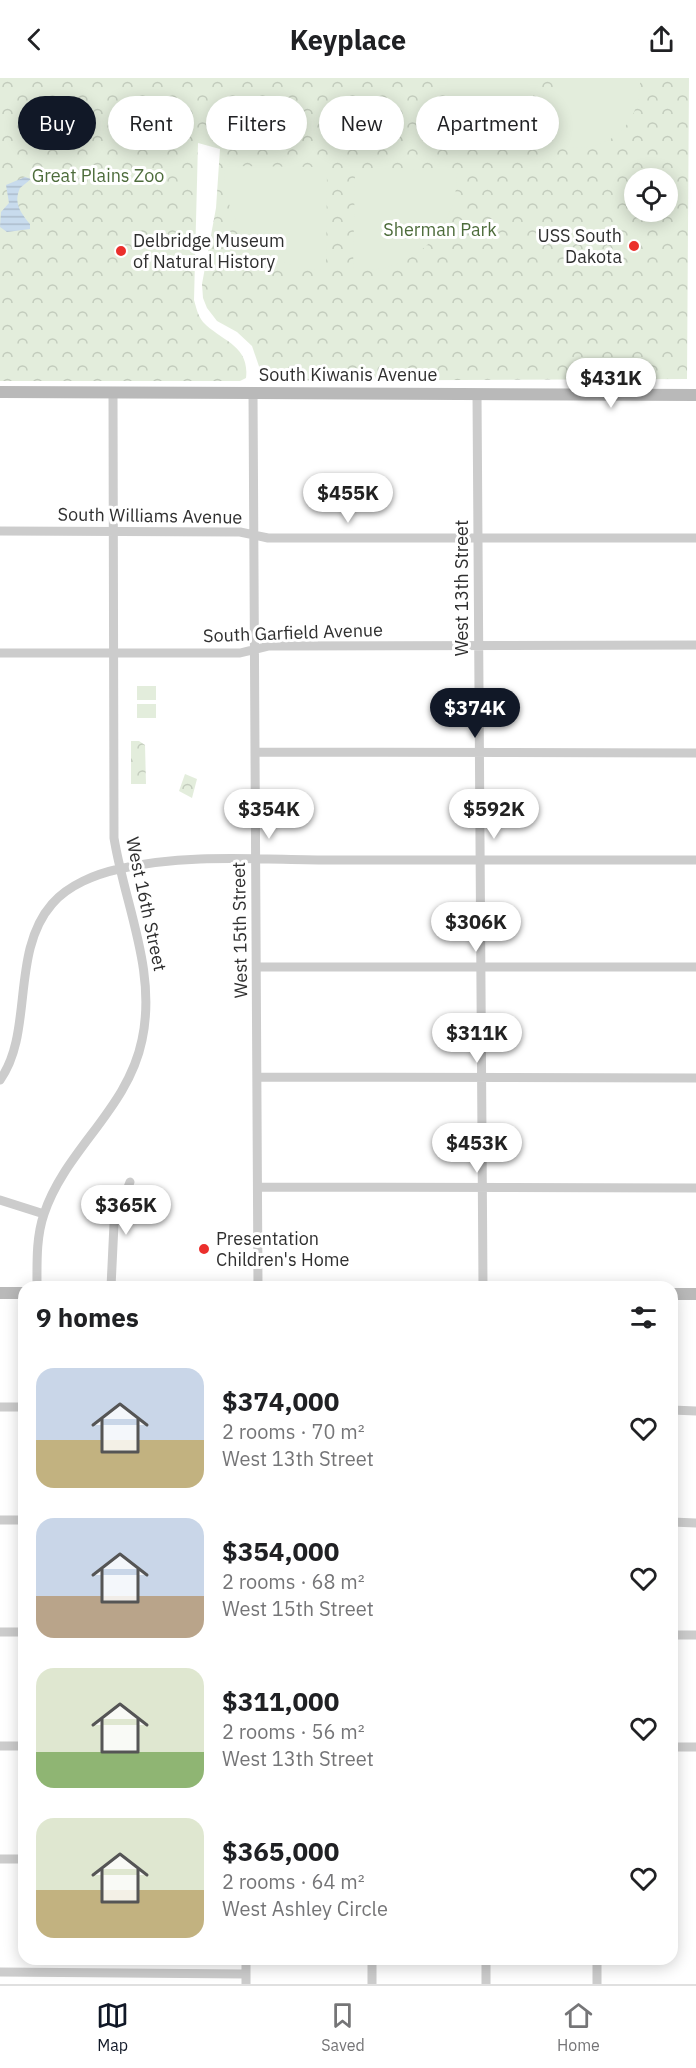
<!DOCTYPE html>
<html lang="en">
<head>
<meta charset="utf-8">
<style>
  :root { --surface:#fff; --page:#f6f6f6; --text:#202124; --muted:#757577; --line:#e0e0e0; --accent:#111827 }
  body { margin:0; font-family:"IBM Plex Sans",sans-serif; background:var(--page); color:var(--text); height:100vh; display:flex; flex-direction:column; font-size:22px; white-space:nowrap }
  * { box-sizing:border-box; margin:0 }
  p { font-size:20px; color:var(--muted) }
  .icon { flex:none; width:33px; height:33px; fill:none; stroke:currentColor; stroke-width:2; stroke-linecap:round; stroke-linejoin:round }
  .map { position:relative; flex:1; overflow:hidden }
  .sheet { position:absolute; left:18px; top:1203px; width:660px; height:684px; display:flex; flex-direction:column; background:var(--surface); border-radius:18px; box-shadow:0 3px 15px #0003 }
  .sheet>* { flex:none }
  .top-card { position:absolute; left:18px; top:18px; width:660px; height:54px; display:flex; gap:12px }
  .controls { position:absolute; left:624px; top:90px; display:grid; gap:12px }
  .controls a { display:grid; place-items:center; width:54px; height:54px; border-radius:50%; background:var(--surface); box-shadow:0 3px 15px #0003; font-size:30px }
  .price { position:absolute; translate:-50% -51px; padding:0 14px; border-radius:21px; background:#fff; color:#222; font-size:20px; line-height:39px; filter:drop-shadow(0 2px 3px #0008) }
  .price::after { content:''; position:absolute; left:50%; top:36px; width:18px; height:14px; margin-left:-9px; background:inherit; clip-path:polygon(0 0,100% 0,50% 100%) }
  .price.on { background:var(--accent); color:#fff }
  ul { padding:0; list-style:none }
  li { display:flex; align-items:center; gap:18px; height:150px; padding:0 18px }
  li span { display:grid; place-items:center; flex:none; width:168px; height:120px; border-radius:18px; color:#555 }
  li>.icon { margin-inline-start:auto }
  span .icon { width:72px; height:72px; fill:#fffc; stroke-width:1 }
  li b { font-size:26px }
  h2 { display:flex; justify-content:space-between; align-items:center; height:72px; padding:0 18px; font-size:26px }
  .tag { padding:0 21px; border-radius:27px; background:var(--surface); box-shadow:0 3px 15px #0003; font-size:21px; line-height:54px }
  .tag.on { background:var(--accent); color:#fff }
  header { display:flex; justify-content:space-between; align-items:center; height:78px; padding:0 18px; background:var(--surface); font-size:27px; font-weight:700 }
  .menu { display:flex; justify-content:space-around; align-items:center; height:84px; border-top:2px solid var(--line); background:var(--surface); font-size:16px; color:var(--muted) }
  .menu a { display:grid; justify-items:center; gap:3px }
  .menu .on { color:var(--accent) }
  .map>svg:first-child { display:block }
  .park { fill:url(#park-crowns); fill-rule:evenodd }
  .pitch { fill:#e3eddc }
  .water { fill:url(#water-rules) }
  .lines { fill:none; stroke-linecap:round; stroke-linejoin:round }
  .street { stroke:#ccc; stroke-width:9 }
  .secondary { stroke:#b9b9b9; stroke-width:12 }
  .poi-dot { fill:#eb2f2c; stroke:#fff; stroke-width:2 }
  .labels { text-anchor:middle; stroke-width:6; stroke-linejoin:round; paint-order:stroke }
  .park-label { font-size:18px; fill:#4d6c3b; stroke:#fff }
  .poi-label { font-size:18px; fill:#2f2f2f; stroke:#fff; text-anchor:start }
  .street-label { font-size:18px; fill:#2f2f2f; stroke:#fff }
</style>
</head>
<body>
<header><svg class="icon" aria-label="back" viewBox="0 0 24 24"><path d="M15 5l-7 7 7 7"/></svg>Keyplace<svg class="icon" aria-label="share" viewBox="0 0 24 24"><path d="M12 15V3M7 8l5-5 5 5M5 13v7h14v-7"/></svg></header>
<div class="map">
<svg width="696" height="1906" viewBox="0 0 696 1906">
  <defs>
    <pattern id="park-crowns" width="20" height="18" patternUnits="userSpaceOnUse" patternTransform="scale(1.5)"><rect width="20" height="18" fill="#e3eddc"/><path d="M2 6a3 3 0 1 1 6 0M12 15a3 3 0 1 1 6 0" fill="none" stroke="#c3ccbd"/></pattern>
    <pattern id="water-rules" width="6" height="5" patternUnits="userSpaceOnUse" patternTransform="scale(1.5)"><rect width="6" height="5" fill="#c8dbed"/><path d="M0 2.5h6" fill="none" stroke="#acbccc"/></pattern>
  </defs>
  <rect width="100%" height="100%" fill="#fff"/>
  <path class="park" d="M0,0H689L687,301L264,303L252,268L237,254L217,243L207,230L203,220L202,206L216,130L220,71L198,65L194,222C196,229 198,238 203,244C221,263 250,267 246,300L240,303H0ZM634,100H668V134H634Z
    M131,663H139L145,667L146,706H131Z
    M185,696L197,701L192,720L179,713Z"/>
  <path class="pitch" d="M448,0H533V67C490,82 444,46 448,0Z
    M556,0H640C642,50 604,79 556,67Z
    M225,88L322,89L327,95L326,192C266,194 220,147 225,88Z
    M360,90L457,92C459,151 413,197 353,192L355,95Z
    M137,608H156V622H137Z
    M137,626H156V640H137Z"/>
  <path class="water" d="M25,99L31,101L20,110C13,125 21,135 30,146V151L7,154L0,149L1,134L9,125L6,107Z"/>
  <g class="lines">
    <path class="street" d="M253,315L258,1209
      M477,316L483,1209
      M0,453L240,454L268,460H696
      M0,575H240L269,568L696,567
      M255,674L696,675
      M257,889H696
      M258,999L696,1000
      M0,1002C34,955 10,874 52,826C68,807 96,796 119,791C187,775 263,782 332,782C454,782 575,782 696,782
      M258,1109L696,1110
      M0,1122L44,1136
      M37,1209C37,1185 36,1159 44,1136C65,1072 128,1031 142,962C157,893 125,828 114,760L113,314
      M111,1209L114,1146L130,1104
      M0,1329H24
      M672,1332L696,1333
      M0,1442H24
      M672,1444L696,1445
      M0,1554H24
      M672,1557H696
      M0,1668H24
      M672,1669H696
      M0,1781H24
      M246,1881V1906
      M372,1881V1906
      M0,1894L246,1896
      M486,1906V1881
      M597,1906V1881"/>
    <path class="secondary" d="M0,314L696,317
      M0,1215H24
      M672,1216H696"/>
  </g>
  <g class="poi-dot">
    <circle cx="634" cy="168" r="6"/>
    <circle cx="121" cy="173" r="6"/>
    <circle cx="204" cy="1171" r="6"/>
  </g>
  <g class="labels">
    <g class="park-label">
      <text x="98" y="104">Great Plains Zoo</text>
      <text x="440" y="158">Sherman Park</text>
    </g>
    <g class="poi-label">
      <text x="622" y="164" text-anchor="end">USS South<tspan x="622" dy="21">Dakota</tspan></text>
      <text x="133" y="169">Delbridge Museum<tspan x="133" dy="21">of Natural History</tspan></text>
      <text x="216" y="1167">Presentation<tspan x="216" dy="21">Children's Home</tspan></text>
    </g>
    <g class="street-label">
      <text x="348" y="303">South Kiwanis Avenue</text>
      <text transform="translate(150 438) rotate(1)" y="6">South Williams Avenue</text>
      <text transform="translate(462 510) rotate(-90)" y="6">West 13th Street</text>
      <text transform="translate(293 555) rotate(-2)" y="6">South Garfield Avenue</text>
      <text transform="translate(146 826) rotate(78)" y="6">West 16th Street</text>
      <text transform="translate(240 852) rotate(-91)" y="6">West 15th Street</text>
    </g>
  </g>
</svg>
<div class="controls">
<a><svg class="icon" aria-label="locate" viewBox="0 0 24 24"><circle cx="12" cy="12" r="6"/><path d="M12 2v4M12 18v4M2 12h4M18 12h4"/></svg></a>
</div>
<b class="price" style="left:611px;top:331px">$431K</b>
<b class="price" style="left:348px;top:446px">$455K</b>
<b class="price on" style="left:475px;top:661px">$374K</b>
<b class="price" style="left:269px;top:762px">$354K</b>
<b class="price" style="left:494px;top:762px">$592K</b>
<b class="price" style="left:476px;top:875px">$306K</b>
<b class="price" style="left:477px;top:986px">$311K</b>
<b class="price" style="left:477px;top:1096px">$453K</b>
<b class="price" style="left:126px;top:1158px">$365K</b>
<div class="top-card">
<a class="tag on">Buy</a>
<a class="tag">Rent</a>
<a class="tag">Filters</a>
<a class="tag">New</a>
<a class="tag">Apartment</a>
</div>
<section class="sheet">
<h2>9 homes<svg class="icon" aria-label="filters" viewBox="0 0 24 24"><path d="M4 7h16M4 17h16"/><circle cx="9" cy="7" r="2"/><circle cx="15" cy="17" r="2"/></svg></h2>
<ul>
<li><span style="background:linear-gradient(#c9d6e8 60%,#c2b280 0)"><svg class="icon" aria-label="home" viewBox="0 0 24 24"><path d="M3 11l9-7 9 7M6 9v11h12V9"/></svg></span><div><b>$374,000</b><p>2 rooms · 70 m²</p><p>West 13th Street</p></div><svg class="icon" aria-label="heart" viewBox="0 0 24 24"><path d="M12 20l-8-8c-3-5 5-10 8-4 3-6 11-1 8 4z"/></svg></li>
<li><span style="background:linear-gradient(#c9d6e8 65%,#b9a48a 0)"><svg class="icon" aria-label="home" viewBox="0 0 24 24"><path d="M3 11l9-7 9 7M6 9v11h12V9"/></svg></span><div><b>$354,000</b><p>2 rooms · 68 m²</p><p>West 15th Street</p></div><svg class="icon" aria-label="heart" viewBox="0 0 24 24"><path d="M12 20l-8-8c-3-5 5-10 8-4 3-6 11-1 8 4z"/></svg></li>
<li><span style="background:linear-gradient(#dfe7d0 70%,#8fb573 0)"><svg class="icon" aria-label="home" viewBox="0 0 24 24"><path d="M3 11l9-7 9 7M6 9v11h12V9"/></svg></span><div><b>$311,000</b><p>2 rooms · 56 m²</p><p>West 13th Street</p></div><svg class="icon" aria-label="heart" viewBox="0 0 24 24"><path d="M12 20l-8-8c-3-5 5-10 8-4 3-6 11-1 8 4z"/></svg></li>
<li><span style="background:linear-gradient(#dfe7d0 60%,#c2b280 0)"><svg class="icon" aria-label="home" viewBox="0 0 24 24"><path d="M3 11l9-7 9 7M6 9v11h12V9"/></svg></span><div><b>$365,000</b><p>2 rooms · 64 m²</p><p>West Ashley Circle</p></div><svg class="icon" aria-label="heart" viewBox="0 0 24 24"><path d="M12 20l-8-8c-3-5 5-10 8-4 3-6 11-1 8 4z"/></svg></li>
</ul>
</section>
</div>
<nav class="menu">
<a class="on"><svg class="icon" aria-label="map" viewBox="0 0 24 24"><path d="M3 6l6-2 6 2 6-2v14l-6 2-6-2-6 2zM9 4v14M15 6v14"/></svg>Map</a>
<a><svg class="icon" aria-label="saved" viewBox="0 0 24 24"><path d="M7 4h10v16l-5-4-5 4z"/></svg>Saved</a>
<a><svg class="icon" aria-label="home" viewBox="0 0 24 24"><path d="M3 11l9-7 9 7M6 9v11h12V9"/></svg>Home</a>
</nav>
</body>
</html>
